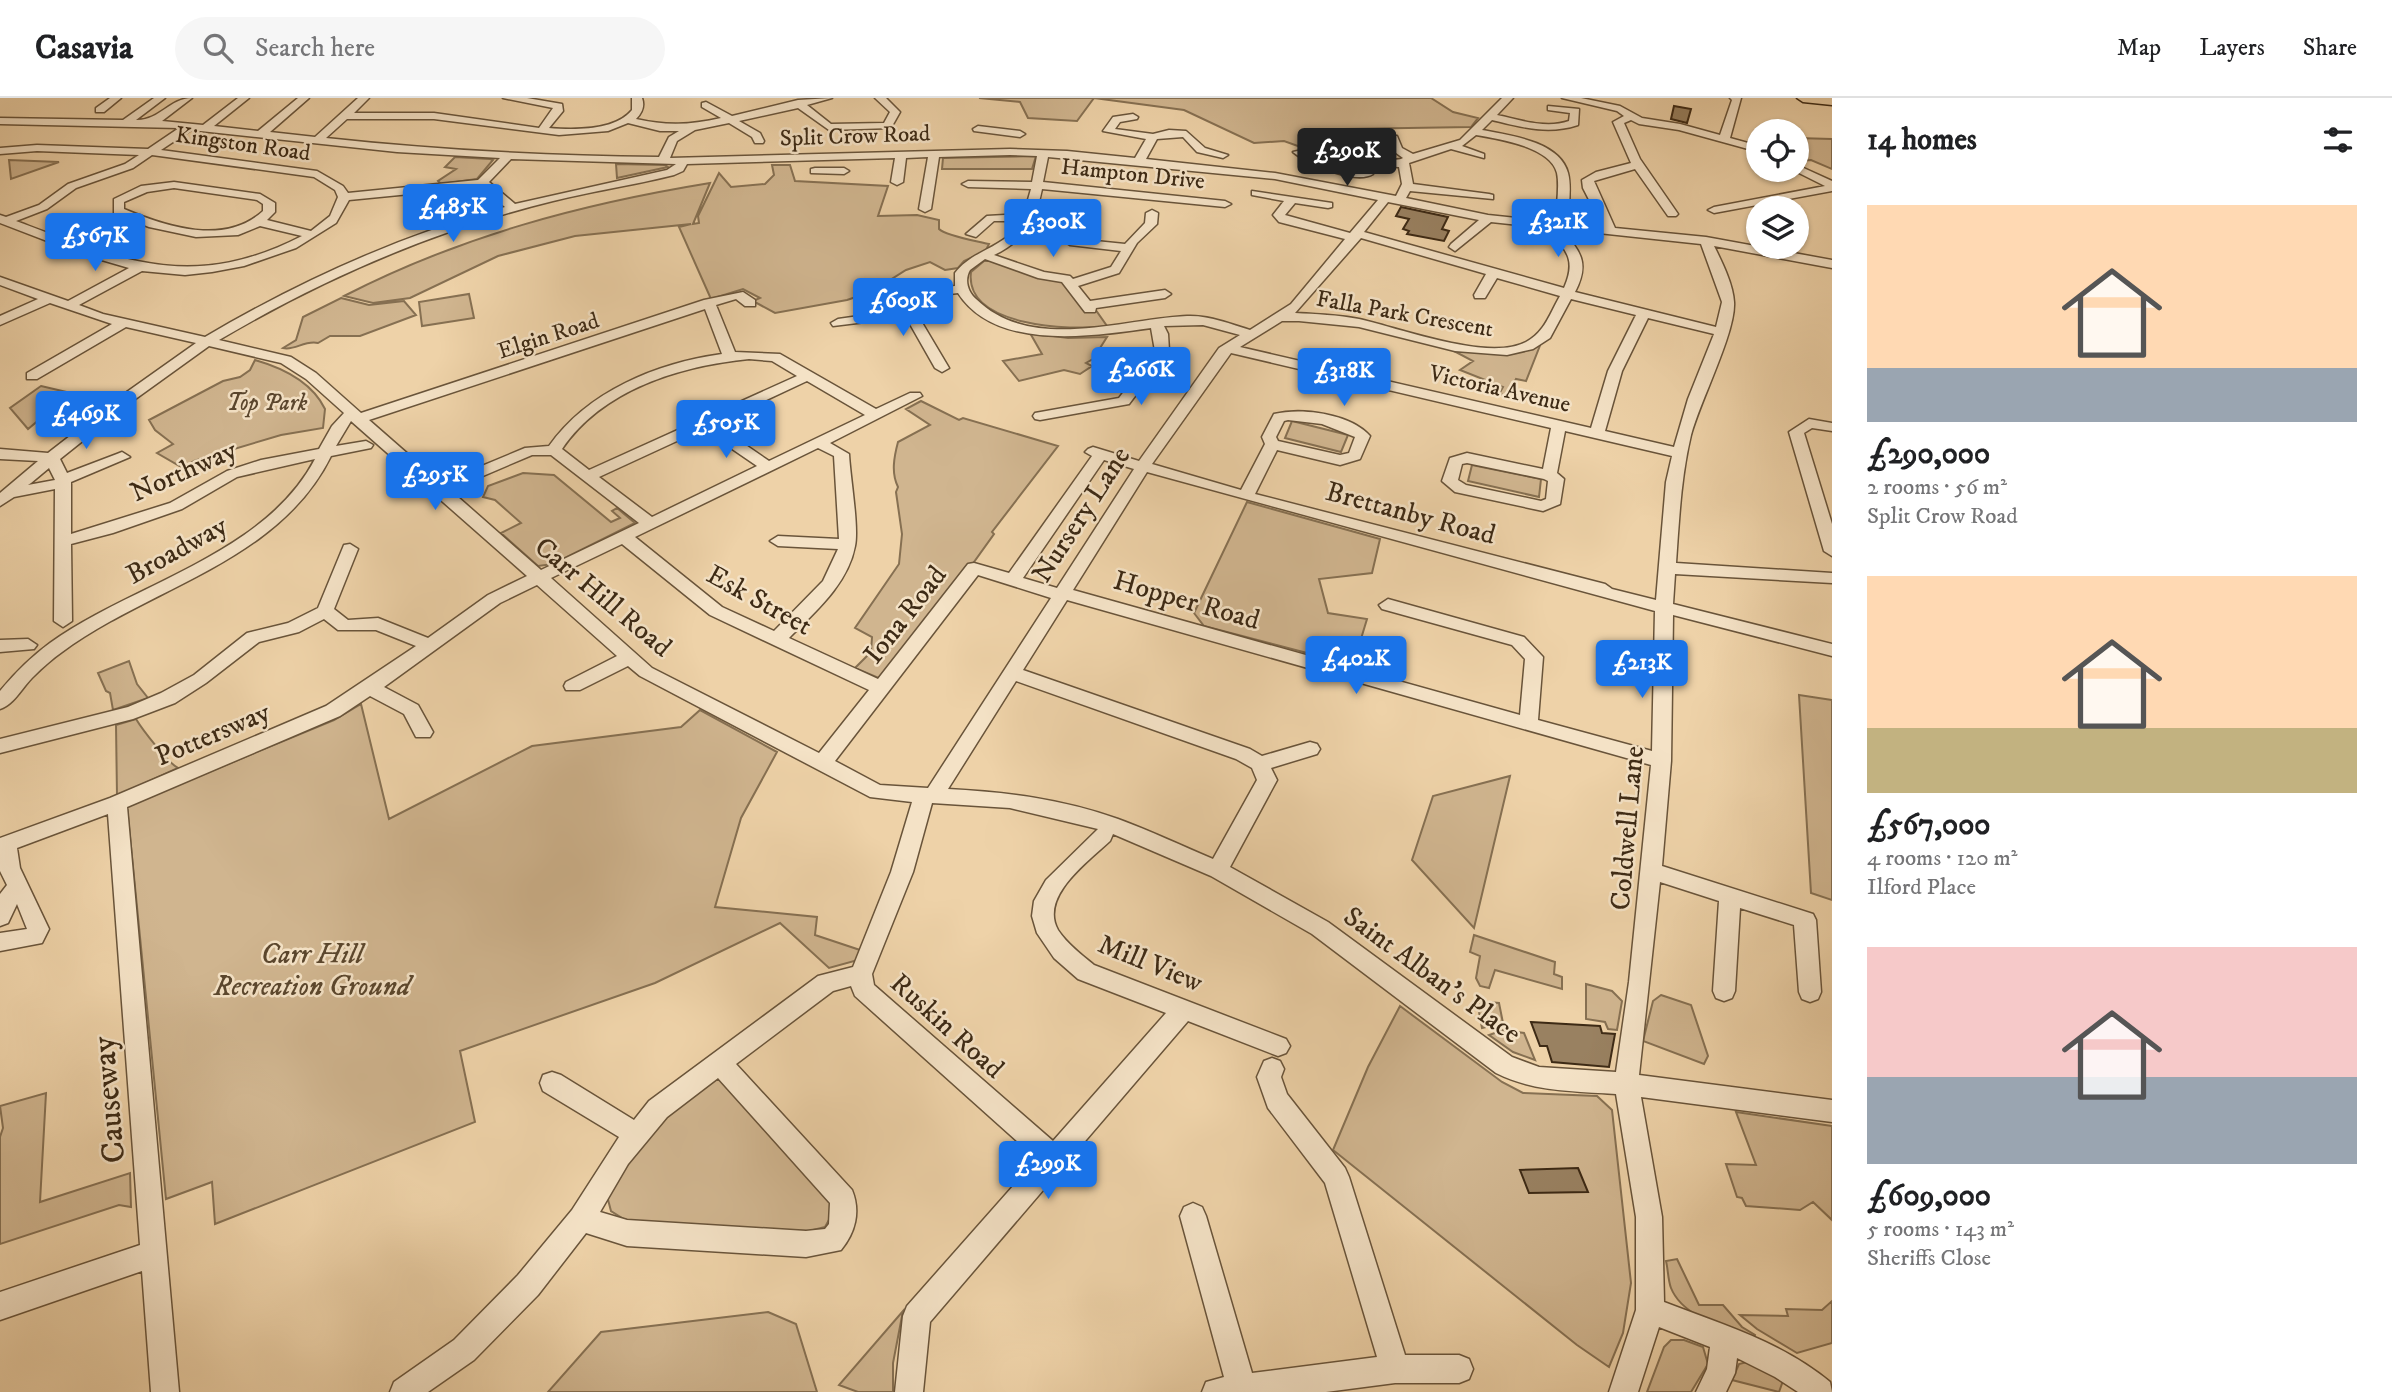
<!DOCTYPE html>
<html lang="en">
<head>
<meta charset="utf-8">
<style>
  :root { --surface:#fff; --page:#f6f6f6; --text:#202124; --muted:#757577; --line:#e0e0e0; --accent:#1a73e8 }
  body { margin:0; font-family:"IM FELL DW Pica",serif; background:var(--page); color:var(--text); height:100vh; display:flex; flex-direction:column; font-size:26px; white-space:nowrap }
  * { box-sizing:border-box; margin:0 }
  p { font-size:23px; color:var(--muted) }
  .icon { flex:none; width:38px; height:38px; fill:none; stroke:currentColor; stroke-width:2; stroke-linecap:round; stroke-linejoin:round }
  .map { position:relative; flex:1; overflow:hidden }
  .drawer { display:flex; flex-direction:column; background:var(--surface); width:560px }
  .drawer>* { flex:none }
  .fabs { position:absolute; left:1746px; top:21px; display:grid; gap:14px }
  .fabs a { display:grid; place-items:center; width:63px; height:63px; border-radius:50%; background:var(--surface); box-shadow:0 2px 5px #0004; font-size:35px }
  .price { position:absolute; translate:-50% -60px; padding:0 16px; border-radius:7px; background:var(--accent); color:#fff; font-size:23px; line-height:46px; filter:drop-shadow(0 2px 4px #0008) }
  .price::after { content:''; position:absolute; left:50%; top:42px; width:21px; height:16px; margin-left:-10px; background:inherit; clip-path:polygon(0 0,100% 0,50% 100%) }
  .price.selected { background:#222; color:#fff }
  ul { padding:0; list-style:none }
  li { display:grid; align-content:center; gap:14px; height:371px; padding:0 35px }
  li span { display:grid; place-items:center; height:217px; border-radius:0px; color:#555 }
  li>.icon { margin-inline-start:auto }
  span .icon { width:126px; height:126px; fill:#fffc; stroke-width:1 }
  li b { font-size:30px }
  h2 { display:flex; justify-content:space-between; align-items:center; height:84px; padding:0 35px; font-size:30px }
  header { display:flex; align-items:center; gap:42px; box-sizing:border-box; height:98px; padding:0 35px; background:var(--surface); border-bottom:2px solid var(--line) }
  header strong { font-size:33px }
  nav { display:flex; gap:38px; margin-inline-start:auto; font-size:24px }
  .search { width:490px; height:63px; background:var(--page); display:flex; align-items:center; gap:18px; box-sizing:border-box; padding:0 24px; border-radius:38px; color:var(--muted); font-size:26px }
  main { display:flex; flex:1; min-height:0 }
  .map>svg:first-child { display:block }
  .green { fill:#d0b58f; stroke:#867052; stroke-width:2 }
  .building { fill:#998161; stroke:#3d2a15; stroke-width:2 }
  .lines { fill:none; stroke-linecap:round; stroke-linejoin:round }
  .minor-casing { stroke:#69543a; stroke-width:3 }
  .major-casing { stroke:#3d2a15; stroke-width:3 }
  .minor { fill:#f4e2c6; fill-rule:evenodd }
  .major { fill:#eed2a8; fill-rule:evenodd }
  .labels { text-anchor:middle; stroke-width:5; stroke-linejoin:round; paint-order:stroke }
  .far-street-label { font-size:23px; fill:#3d2a15; stroke:#f4e2c6 }
  .far-park-label { font-size:23px; font-style:italic; fill:#5a462d; stroke:#f4e2c6 }
  .street-label { font-size:28px; fill:#3d2a15; stroke:#f4e2c6 }
  .park-label { font-size:28px; font-style:italic; fill:#5a462d; stroke:#f4e2c6 }
  .near-street-label { font-size:33px; fill:#3d2a15; stroke:#f4e2c6 }
</style>
</head>
<body>
<header>
<strong>Casavia</strong>
<div class="search"><svg class="icon" aria-label="search" viewBox="0 0 24 24"><circle cx="10" cy="10" r="6"/><path d="M15 15l6 6"/></svg>Search here</div>
<nav><a>Map</a><a>Layers</a><a>Share</a></nav>
</header>
<main>
<div class="map">
<svg width="1832" height="1294" viewBox="0 0 1832 1294">
  <rect width="100%" height="100%" fill="#eed2a8"/>
  <filter id="stains"><feTurbulence type="fractalNoise" baseFrequency=".00286" numOctaves="4"/><feColorMatrix values="0 0 0 0 .2 0 0 0 0 .09 0 0 0 0 .02 0 0 0 .5 -.17"/></filter>
  <radialGradient id="worn" r=".72"><stop offset=".6" stop-color="#630" stop-opacity="0"/><stop offset="1" stop-color="#630" stop-opacity=".3"/></radialGradient>
  <path class="green" d="M979,0H1431L1453,14L1478,20L1471,29L1345,31L1348,51L1320,56L1284,43L1254,45L1184,12L1094,0L1077,23L1028,20L1020,4Z
    M1797,40L1832,41V71L1811,62L1797,63Z
    M1036,58L1032,71H942L943,60Z
    M455,59L490,61L493,62L477,81L441,86L438,83L456,71L445,69Z
    M9,62L59,64L11,81Z
    M616,66L665,67L668,69L617,80Z
    M772,67H790L795,83L888,88L878,118L917,117L939,122V131C946,138 977,143 989,146L987,150H992L964,163L958,170L945,172L930,164L906,172L871,194L847,202L775,215L753,203L760,200L743,191L711,201L679,129L691,126L575,138L498,158L410,200L373,205L344,198C461,138 581,106 710,85L693,126L699,125L698,118L719,75L731,89L765,86L774,77Z
    M984,163H994L1064,183L1095,211L1107,228C1071,233 964,229 971,174Z
    M469,196L474,220L422,228L419,204Z
    M341,200L369,207L404,203L416,217L360,238H330L318,245C304,242 295,253 283,250L296,242L303,219Z
    M1030,235L1068,240L1107,239L1093,261L1086,265L1092,268L1080,276L1064,272L1019,283L1003,263L1042,256Z
    M1541,245L1526,283L1516,281L1508,298L1499,296L1503,289L1460,272L1473,263L1454,253L1508,256Z
    M255,262C283,270 312,284 325,311L323,330L281,337L194,363L183,370L157,355L173,346L155,332L149,322L223,283L240,279L250,272Z
    M41,288L71,295L28,331L10,310Z
    M921,303L959,322L963,320L1058,348L992,434L994,436L888,584L855,570L871,554L872,539L855,530L899,466L902,436L896,394L898,389C891,375 894,359 898,344L930,327L906,311Z
    M1292,323L1348,337L1341,354L1285,340Z
    M1472,367L1541,381L1539,399L1468,383Z
    M523,375L554,377L611,424L620,420L612,413L617,410L635,425L553,466L538,468L501,435L521,425L495,402L483,399L488,388Z
    M1247,404L1380,441L1372,475L1319,481L1328,515L1367,521L1353,567L1204,528L1194,515Z
    M129,563L137,586L148,600L113,612L110,595L106,593L98,575Z
    M1799,597L1832,602V802L1811,795Z
    M361,606L389,721L532,648L681,629L700,612L777,654L741,720L715,809L817,819L815,837L860,852L858,862L829,870L780,825L655,885L460,953L475,1024L215,1126L212,1084L166,1101L127,708L334,622Z
    M136,621C142,631 168,665 178,670L117,698L116,627Z
    M1510,678L1474,830L1412,762L1433,698Z
    M1474,837L1555,864L1554,876L1562,879V891L1495,872L1489,890L1480,888L1476,880L1480,858L1470,854Z
    M1586,886L1612,893L1622,903L1617,932L1608,931L1605,924L1586,921Z
    M1661,897L1691,907L1708,958L1704,966L1643,943L1653,903Z
    M1477,903L1499,905L1503,925L1482,930Z
    M1400,908L1502,984L1523,995L1597,998L1612,1012L1631,1185L1623,1235L1609,1269L1577,1247L1333,1052L1368,969Z
    M1509,930L1510,933L1524,935L1535,962L1513,954L1489,937Z
    M708,982H724L830,1103V1120L825,1129L809,1133L630,1125L611,1113L606,1094L639,1042Z
    M46,995L40,1104L130,1075L131,1109L119,1107L0,1146V1039L3,1030L0,1008Z
    M1736,1014L1832,1028V1122L1813,1104L1800,1112L1746,1108L1742,1100L1737,1099L1726,1066L1756,1067Z
    M1677,1161L1699,1207H1723L1742,1229L1755,1237L1754,1241C1727,1230 1683,1220 1671,1190C1668,1182 1668,1171 1666,1163Z
    M1832,1203V1245L1797,1255L1757,1231L1740,1217L1788,1218L1786,1211L1822,1212Z
    M903,1213L893,1265V1294H858L839,1287Z
    M768,1214L796,1226L817,1294H548L601,1234Z
    M1671,1242H1684L1703,1249L1708,1266L1691,1294H1647L1664,1249Z
    M1751,1263L1784,1280L1779,1294L1732,1282L1739,1266Z"/>
  <path class="building" d="M1674,8L1691,11L1687,25L1671,21Z
    M1401,109L1448,119L1442,131L1449,133L1444,143L1407,136L1409,133L1403,131L1409,121L1396,118Z
    M1531,924L1600,928L1602,935L1615,936L1609,969L1552,964L1547,948H1540Z
    M1578,1070L1588,1094L1529,1095L1520,1072Z"/>
  <g class="lines">
    <g class="minor-casing">
      <path id="minor" d="M110,0H121L104,14H96V10Z
        M154,0H165L136,22C159,23 170,0 192,0L162,23L203,27L238,0H249L214,28L258,33L298,0H309L270,34L315,39L358,0H369L354,15H434L539,30L553,10L503,0H527L562,6L563,13L549,30C574,32 615,33 632,12V0H642C645,8 642,15 636,21C666,28 691,27 721,20L702,9V5L706,4L732,18L798,2L832,0L807,7L831,26L884,25L890,14L875,0H886L900,14L891,30L829,32L798,10L739,23L760,35L764,43L763,45H755L752,39L729,25L695,32L677,43L670,60L1010,51L1067,53L1135,60L1146,41L1103,33L1113,19L1133,16L1138,19L1137,21L1120,24L1115,31L1153,36L1169,32L1186,33L1205,50L1228,57L1223,60L1197,54L1183,39L1157,41L1146,61L1275,75L1396,98L1402,86L1399,69L1374,68L1373,76C1356,87 1307,66 1293,54L1302,52L1339,69L1362,72L1365,64C1377,60 1396,64 1403,60L1392,52L1389,38H1397L1402,50L1413,56L1460,42L1502,0H1513L1497,17C1520,22 1546,31 1569,23L1570,15L1548,12V8L1579,11L1578,27C1548,37 1521,29 1492,22L1482,32C1508,37 1560,43 1568,75C1572,90 1568,109 1568,125L1603,129L1583,90L1582,82L1596,74L1631,65L1613,24L1624,18L1617,13L1562,0H1581L1620,8L1642,20L1680,26L1720,37L1732,2L1730,0H1741L1730,40L1759,48V54L1679,32L1639,26L1631,22L1624,25L1640,61L1678,116L1676,118H1668L1635,71L1594,83L1615,130L1706,139L1832,162V170L1714,148C1722,164 1733,186 1734,204C1736,234 1700,303 1691,337C1681,379 1679,422 1676,465L1832,475V485L1675,476L1673,506L1832,546V558L1673,517L1671,663L1662,768L1813,816L1816,822L1821,894L1818,901L1810,904L1802,901L1799,894L1794,827L1740,810L1735,893L1732,900L1724,903L1716,900L1713,893L1719,803L1660,784L1639,977L1832,1002V1024L1641,999L1662,1119L1664,1204C1721,1226 1782,1244 1830,1284L1832,1294H1798L1775,1279L1737,1260L1735,1275L1726,1294H1696L1707,1271L1710,1249L1659,1229L1638,1294H1609L1636,1212V1119L1616,996C1574,993 1534,994 1496,975L1312,836L1211,778L1113,736L1110,743C1089,763 1039,798 1058,832C1067,846 1082,857 1094,867L1286,941L1290,948L1286,955L1278,958L1188,923L930,1224L923,1294H895L903,1218L907,1208L1037,1061L855,898L851,888L833,893L736,966L852,1092C861,1114 855,1135 841,1152L806,1159L627,1148L586,1135L538,1197L474,1262L428,1294H390L394,1284L454,1242L518,1177L572,1112L619,1039L543,993L540,985L543,977L552,974L561,977L634,1022L649,1003L818,878L853,869L891,774L912,704L870,699L640,578L628,568L580,592H566L564,588L566,584L617,558L537,487L500,505L384,589L418,607L433,634L430,639H416L404,616L370,598L340,618L127,709L179,1294H151L142,1173L0,1222V1194L140,1147L108,716L17,750L20,770L49,831L42,845L0,853V835L27,831L17,806L8,825L0,828V796L7,787L0,773V740L110,700L326,608L416,548L376,532H338L324,521L299,534L259,544L206,585L175,605L133,621L0,655V641L128,609L161,595L194,577L247,535L288,525L318,510L344,447L350,446L358,451L334,511L348,522L378,520L428,540L488,497L527,478L351,323L336,348L366,343L373,347L371,350L331,358C278,465 151,488 62,554C52,561 42,570 34,578C23,588 14,607 0,611V593C15,575 31,559 50,545C132,486 265,457 315,361L237,379L182,411L113,435L71,446L72,523L63,529L54,523L55,391L14,399L0,408V395L38,363L0,361V351L48,355L124,296L196,245L126,229L37,281H27V275L112,226L50,205L0,227V218L38,201L0,187V179L68,203L129,170L81,156L0,125V117L6,119L39,107L68,86L125,66L139,57L37,53L0,56V50L37,47L148,51L179,30L0,26V20L123,22ZM347,21H434L559,37L608,33L628,25L660,33H679L669,39L659,59C548,58 437,52 326,40ZM191,32L397,54L500,60L478,82L348,95L343,88L317,73L161,52ZM1476,37C1499,41 1551,49 1557,75C1560,90 1556,108 1556,124L1488,117L1406,100L1410,93L1493,101V97L1489,96L1413,86L1409,65L1451,51L1484,60V56L1462,48ZM152,57L314,79L335,92L338,99L330,118L311,133L267,122L275,114V105L260,96L174,84L141,88L114,101V115L149,129L196,139L238,137L260,128L302,138C193,194 122,163 16,123L47,111L76,90L133,70ZM1010,57L1037,58L1032,84L968,83L962,86L968,89L1031,91L1024,116L987,118L966,136L976,139L994,123H1021C1006,150 973,151 955,175V188L903,194L900,189H892L890,192L901,212L838,221L831,225L833,228L906,219L935,270L942,274L949,270L908,201L958,195C996,254 1093,238 1151,230L1155,253L1119,300L1035,315L1033,318L1035,321L1040,322L1129,306L1169,253L1168,236L1164,228L1203,227L1240,237L1219,250L1139,363L1093,349L1088,351L1085,354L1092,358L1009,475L974,465L968,466L878,581L789,540C815,514 848,486 855,448C859,429 850,378 849,356L830,345L922,298L920,295H910L876,311L780,256L735,254L716,207L736,201L745,208H755V202L743,194L704,202L361,315L316,275L291,259L219,242C324,180 435,132 553,103C593,93 634,87 674,77L683,73L687,66L895,60L891,84L897,87L903,84L906,60L928,59L919,111L925,114L931,111L939,59ZM1048,59L1275,81L1378,102L1350,135L1285,117L1295,105L1328,110L1332,109V105L1252,93V97L1284,103L1273,117L1279,124L1345,141L1291,206L1250,232C1230,226 1209,217 1187,218C1121,221 1031,255 976,201C968,194 964,182 970,172L985,161L1038,180L1062,184L1085,214H1095L1096,210L1165,200L1171,196L1165,192L1090,203L1078,188L1119,175L1137,145L1157,126L1158,115L1152,112L1146,115L1145,125L1125,146L1066,140L1064,143L1070,147L1121,153L1111,169L1073,181L1070,178L1044,174L994,157C1024,143 1036,122 1042,91L1225,109L1231,106L1225,103L1043,84ZM511,61L676,66L667,72L515,106L489,84ZM481,89L505,109C399,138 300,183 205,239L103,216L79,207L142,173L185,177L212,174L244,168L296,150L336,125L349,102ZM174,90L257,102L263,106V113C225,148 167,129 124,111V104L147,94ZM1388,104L1479,122L1451,146L1449,149L1455,153L1491,124L1547,130C1566,152 1577,161 1564,190L1364,134ZM1561,131L1701,146L1722,204L1716,229L1575,194C1590,165 1581,154 1561,131ZM1361,140L1486,176L1474,197L1475,200H1485L1497,180L1560,198C1550,215 1545,234 1526,244C1488,264 1400,230 1359,221C1338,217 1316,216 1295,215ZM1571,201L1636,217L1608,273L1591,330L1240,249L1282,223H1299L1359,229L1455,253L1507,257L1533,251L1550,240ZM705,211L722,256C657,265 588,293 549,348L525,350L441,385L369,322ZM1648,220L1714,236L1688,301L1674,349L1605,333L1622,273ZM209,248L281,265L306,281L344,315L332,328L319,351L261,362L227,373L170,405L71,436V384L130,359L122,354L117,356L67,375L60,361L134,302ZM1231,255L1551,330L1543,371L1467,355L1450,360L1442,383L1455,394L1543,413L1560,406L1564,381L1557,375L1565,333L1672,358L1666,384L1656,502L1612,491L1605,486L1255,396L1277,352L1340,367L1360,361L1370,338C1351,316 1302,309 1274,316L1262,339L1265,346L1241,392L1152,366ZM749,261L772,263L797,278L589,372L562,351C603,291 680,268 749,261ZM807,283L865,317L769,363L715,326ZM1288,322L1322,326L1355,339L1349,355L1340,357L1278,343L1276,339L1284,323ZM703,331L757,368L652,419L599,379ZM818,350L834,358L839,441L778,438L770,443L778,448L838,451L823,483L774,533L722,509L635,439ZM532,357H551L639,425L541,472L450,392ZM1104,362L1134,371L1057,490L1023,480ZM1467,365L1544,381L1548,383L1546,401L1541,403L1466,387L1458,382L1462,366ZM49,370L55,382L28,387L31,385ZM1147,374L1655,513L1652,653L1538,622L1543,559L1524,539L1388,501L1379,507L1382,511L1512,547L1525,561L1520,617L1073,492ZM622,446L710,517L869,592L819,655L652,570L551,480ZM978,477L1051,500L928,690L880,687L835,663ZM1067,502L1651,667L1629,884L1616,974L1539,969L1512,959L1328,824L1230,769L1277,682L1271,670L1317,656L1320,651L1317,646L1310,644L1262,658L1250,651L1023,572ZM1016,583L1236,661L1252,670L1257,682L1213,761C1182,748 1151,733 1118,721C1063,701 1006,694 948,691ZM932,705L1010,710L1098,731L1046,782L1034,803L1032,818L1037,835L1054,860L1078,881L1166,915L1053,1043L874,887L872,876L913,774ZM718,980L830,1105L829,1126L825,1131L806,1133L627,1122L600,1114L628,1066L667,1019Z
        M978,28L1020,33L1025,36L1020,39L974,33L973,31Z
        M1797,67L1832,83V93L1714,115L1708,112L1714,109L1825,88L1793,72H1797Z
        M815,70H844L849,73L844,76L811,75V71Z
        M1809,321L1832,325V333L1812,330L1804,335L1832,426V458L1824,453L1789,334Z
        M28,541L37,547L34,551L0,554V542Z
        M1272,960L1280,963L1284,971L1281,979L1287,996L1345,1070L1349,1079L1405,1257H1459L1469,1261L1473,1271L1469,1281L1459,1285H1395L1326,1294H1202L1206,1284L1224,1279L1180,1118L1184,1109L1193,1105L1202,1109L1206,1118L1252,1275L1377,1259L1325,1085L1268,1010L1257,979L1264,963Z"/>
    </g>
    <g class="major-casing">
      <path id="major" d="M1797,0H1832V7L1803,4Z"/>
    </g>
    <use href="#minor" class="minor"/>
    <use href="#major" class="major"/>
  </g>
  <g class="labels">
    <g class="far-street-label">
      <text transform="translate(855 37) rotate(-2)" y="8">Split Crow Road</text>
      <text transform="translate(243 45) rotate(8)" y="8">Kingston Road</text>
      <text transform="translate(1133 75) rotate(6)" y="8">Hampton Drive</text>
      <text transform="translate(1405 215) rotate(10)" y="8">Falla Park Crescent</text>
      <text transform="translate(548 237) rotate(-18)" y="8">Elgin Road</text>
      <text transform="translate(1500 290) rotate(13)" y="8">Victoria Avenue</text>
    </g>
    <g class="far-park-label">
      <text x="267" y="312">Top Park</text>
    </g>
    <g class="street-label">
      <text transform="translate(183 372) rotate(-24)" y="10">Northway</text>
      <text transform="translate(1411 414) rotate(15)" y="10">Brettanby Road</text>
      <text transform="translate(1080 416) rotate(-57)" y="10">Nursery Lane</text>
      <text transform="translate(176 451) rotate(-29)" y="10">Broadway</text>
      <text transform="translate(604 498) rotate(40)" y="10">Carr Hill Road</text>
      <text transform="translate(760 501) rotate(29)" y="10">Esk Street</text>
      <text transform="translate(1187 501) rotate(16)" y="10">Hopper Road</text>
      <text transform="translate(904 516) rotate(-52)" y="10">Iona Road</text>
      <text transform="translate(212 635) rotate(-23)" y="10">Pottersway</text>
      <text transform="translate(1626 730) rotate(-85)" y="10">Coldwell Lane</text>
      <text transform="translate(1151 864) rotate(22)" y="10">Mill View</text>
      <text transform="translate(1433 876) rotate(36)" y="10">Saint Alban's Place</text>
      <text transform="translate(948 927) rotate(42)" y="10">Ruskin Road</text>
    </g>
    <g class="park-label">
      <text x="312" y="865">Carr Hill<tspan x="312" dy="32">Recreation Ground</tspan></text>
    </g>
    <g class="near-street-label">
      <text transform="translate(107 1002) rotate(-95)" y="12">Causeway</text>
    </g>
  </g>
  <rect width="100%" height="100%" filter="url(#stains)"/>
  <rect width="100%" height="100%" fill="url(#worn)"/>
</svg>
<div class="fabs">
<a><svg class="icon" aria-label="locate" viewBox="0 0 24 24"><circle cx="12" cy="12" r="6"/><path d="M12 2v4M12 18v4M2 12h4M18 12h4"/></svg></a>
<a><svg class="icon" aria-label="layers" viewBox="0 0 24 24"><path d="M12 4l9 5-9 5-9-5zM3 14l9 5 9-5"/></svg></a>
</div>
<b class="price selected" style="left:1347px;top:90px">£290K</b>
<b class="price" style="left:453px;top:146px">£485K</b>
<b class="price" style="left:1053px;top:161px">£300K</b>
<b class="price" style="left:1558px;top:161px">£321K</b>
<b class="price" style="left:95px;top:175px">£567K</b>
<b class="price" style="left:903px;top:240px">£609K</b>
<b class="price" style="left:1141px;top:309px">£266K</b>
<b class="price" style="left:1344px;top:310px">£318K</b>
<b class="price" style="left:86px;top:353px">£469K</b>
<b class="price" style="left:726px;top:362px">£505K</b>
<b class="price" style="left:435px;top:414px">£295K</b>
<b class="price" style="left:1356px;top:598px">£402K</b>
<b class="price" style="left:1642px;top:602px">£213K</b>
<b class="price" style="left:1048px;top:1103px">£299K</b>
</div>
<section class="drawer">
<h2>14 homes<svg class="icon" aria-label="filters" viewBox="0 0 24 24"><path d="M4 7h16M4 17h16"/><circle cx="9" cy="7" r="2"/><circle cx="15" cy="17" r="2"/></svg></h2>
<ul>
<li><span style="background:linear-gradient(#ffd9b3 75%,#9aa5b1 0)"><svg class="icon" aria-label="home" viewBox="0 0 24 24"><path d="M3 11l9-7 9 7M6 9v11h12V9"/></svg></span><div><b>£290,000</b><p>2 rooms · 56 m²</p><p>Split Crow Road</p></div></li>
<li><span style="background:linear-gradient(#ffd9b3 70%,#c2b280 0)"><svg class="icon" aria-label="home" viewBox="0 0 24 24"><path d="M3 11l9-7 9 7M6 9v11h12V9"/></svg></span><div><b>£567,000</b><p>4 rooms · 120 m²</p><p>Ilford Place</p></div></li>
<li><span style="background:linear-gradient(#f6c9c9 60%,#9aa5b1 0)"><svg class="icon" aria-label="home" viewBox="0 0 24 24"><path d="M3 11l9-7 9 7M6 9v11h12V9"/></svg></span><div><b>£609,000</b><p>5 rooms · 143 m²</p><p>Sheriffs Close</p></div></li>
</ul>
</section>
</main>
</body>
</html>
